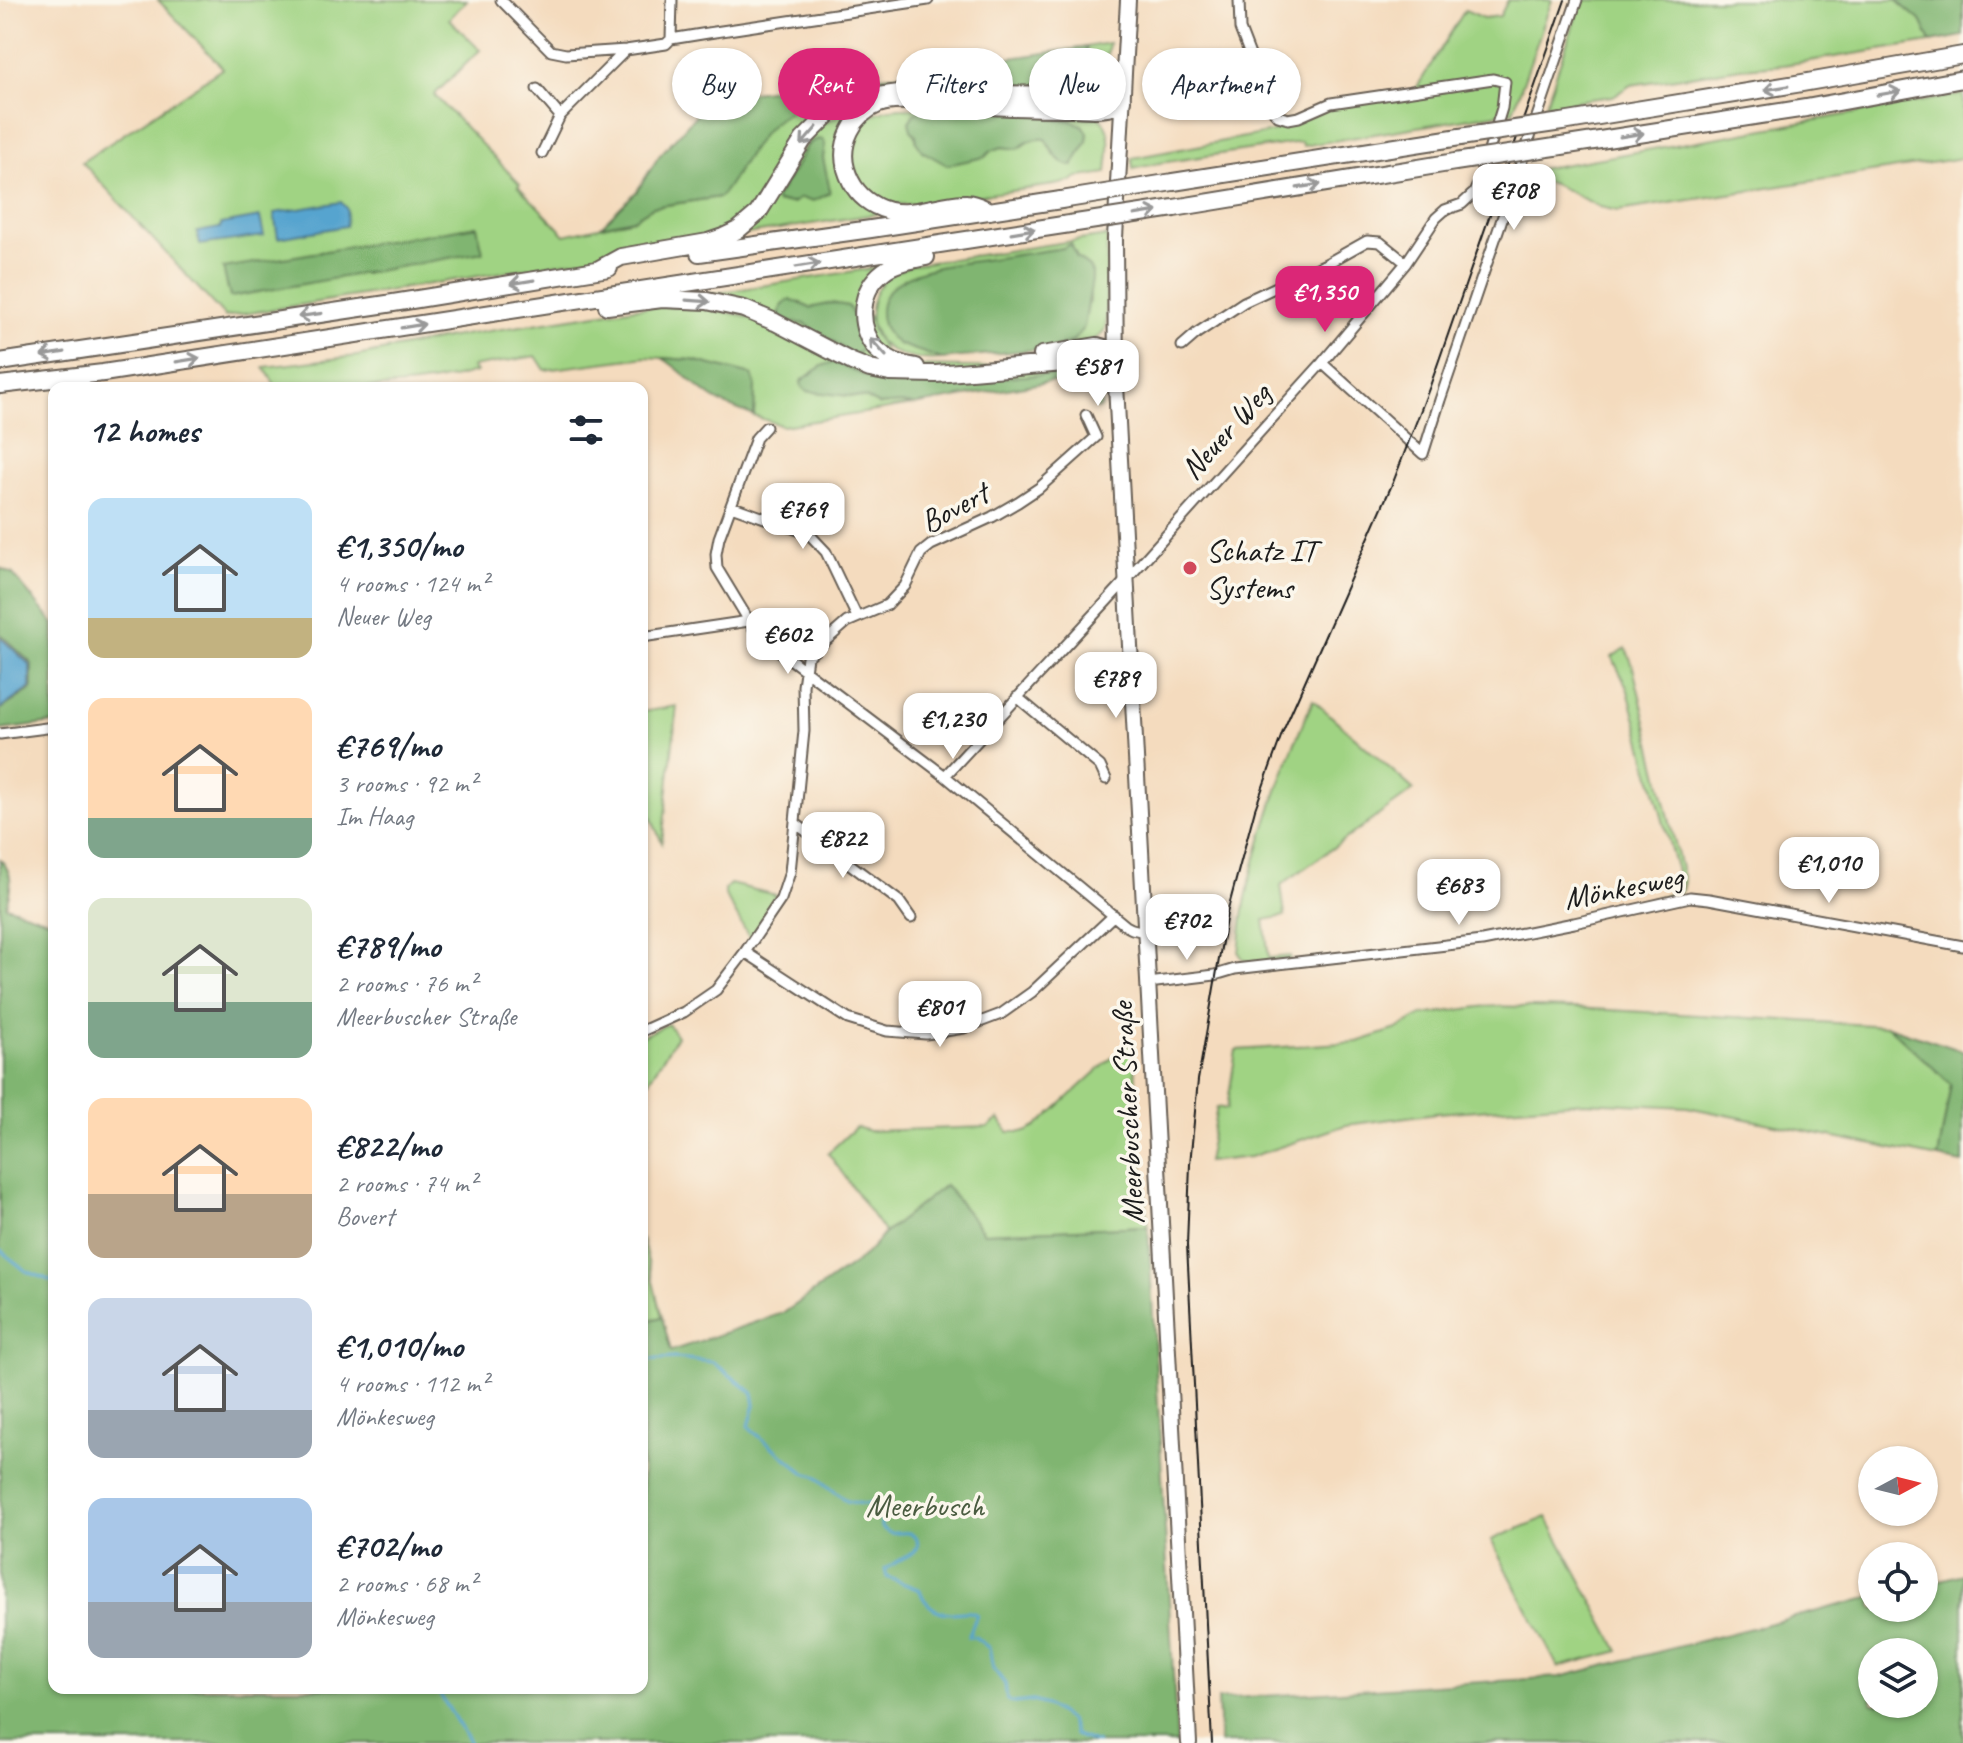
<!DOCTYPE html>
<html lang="en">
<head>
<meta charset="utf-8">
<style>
  :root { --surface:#fff; --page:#f6f6f7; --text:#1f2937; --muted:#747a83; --accent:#db2777 }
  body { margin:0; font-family:Caveat,sans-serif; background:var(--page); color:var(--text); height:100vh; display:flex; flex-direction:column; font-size:30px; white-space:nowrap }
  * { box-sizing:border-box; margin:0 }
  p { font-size:26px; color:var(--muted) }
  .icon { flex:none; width:44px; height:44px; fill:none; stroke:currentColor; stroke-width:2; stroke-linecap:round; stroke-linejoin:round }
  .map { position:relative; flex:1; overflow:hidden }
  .panel { position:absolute; left:48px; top:382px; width:600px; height:1312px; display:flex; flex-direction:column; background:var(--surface); border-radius:16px; box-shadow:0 2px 6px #0004 }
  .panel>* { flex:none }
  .guide { position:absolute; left:672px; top:48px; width:760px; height:72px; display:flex; gap:16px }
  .needle { width:52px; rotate:83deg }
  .controls { position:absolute; left:1858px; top:1446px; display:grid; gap:16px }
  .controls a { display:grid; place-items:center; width:80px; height:80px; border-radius:50%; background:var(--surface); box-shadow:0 2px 6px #0004; font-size:40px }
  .price { position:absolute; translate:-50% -68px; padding:0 18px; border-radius:16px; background:#fff; color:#222; font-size:26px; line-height:52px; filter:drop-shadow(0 2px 4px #0008) }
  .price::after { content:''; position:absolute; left:50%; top:48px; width:24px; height:18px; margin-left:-12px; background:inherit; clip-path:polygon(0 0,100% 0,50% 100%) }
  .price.active { background:var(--accent); color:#fff }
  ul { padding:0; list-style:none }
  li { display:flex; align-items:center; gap:24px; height:200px; padding:0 40px }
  li span { display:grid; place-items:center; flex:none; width:224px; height:160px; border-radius:16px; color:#555 }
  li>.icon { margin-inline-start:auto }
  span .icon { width:96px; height:96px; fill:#fffc; stroke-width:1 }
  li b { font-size:34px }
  h2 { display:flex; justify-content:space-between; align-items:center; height:96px; padding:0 40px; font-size:34px }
  .pill { padding:0 28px; border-radius:36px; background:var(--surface); box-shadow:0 2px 6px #0004; font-size:28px; line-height:72px }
  .pill.active { background:var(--accent); color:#fff }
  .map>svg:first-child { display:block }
  .green { fill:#a0d383; stroke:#5e7850; stroke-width:2; fill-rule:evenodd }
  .forest { fill:#80b571; stroke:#4e6846; stroke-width:2; fill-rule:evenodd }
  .water { fill:#56a4cf; stroke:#396076; stroke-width:2 }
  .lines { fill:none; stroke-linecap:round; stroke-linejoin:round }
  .stream { stroke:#56a4cf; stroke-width:3 }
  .street-casing { stroke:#685f55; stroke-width:13 }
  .secondary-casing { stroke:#685f55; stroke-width:18 }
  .highway-casing { stroke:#685f55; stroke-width:20 }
  .street { stroke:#fff; stroke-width:9 }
  .secondary { stroke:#fff; stroke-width:14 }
  .highway { stroke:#fff; stroke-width:16 }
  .tram { stroke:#1c1c1c; stroke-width:2 }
  .highway-bridge-casing { stroke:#685f55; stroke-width:20; stroke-linecap:butt }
  .highway-bridge { stroke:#fff; stroke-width:16 }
  .oneway { stroke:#999 }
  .poi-dot { fill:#d1495b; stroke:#fbf7ec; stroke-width:3 }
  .labels { text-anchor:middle; stroke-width:7; stroke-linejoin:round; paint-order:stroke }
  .street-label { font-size:32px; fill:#1c1c1c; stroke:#fbf7ec }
  .poi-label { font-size:32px; fill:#1c1c1c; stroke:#fbf7ec; text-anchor:start }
  .park-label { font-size:32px; fill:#4a5c40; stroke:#fbf7ec }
</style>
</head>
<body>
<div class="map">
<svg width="1963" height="1743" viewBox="0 0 1963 1743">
  <rect width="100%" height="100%" fill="#fbf7ec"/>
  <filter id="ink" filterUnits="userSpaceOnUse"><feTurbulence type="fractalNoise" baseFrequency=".0125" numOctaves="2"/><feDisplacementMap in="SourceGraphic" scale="16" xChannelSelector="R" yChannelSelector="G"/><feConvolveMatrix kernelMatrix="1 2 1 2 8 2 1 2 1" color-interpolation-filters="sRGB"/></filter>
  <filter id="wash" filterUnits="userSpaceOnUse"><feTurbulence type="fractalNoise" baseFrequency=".006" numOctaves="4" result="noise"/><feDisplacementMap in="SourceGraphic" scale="32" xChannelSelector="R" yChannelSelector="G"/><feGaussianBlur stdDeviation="1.8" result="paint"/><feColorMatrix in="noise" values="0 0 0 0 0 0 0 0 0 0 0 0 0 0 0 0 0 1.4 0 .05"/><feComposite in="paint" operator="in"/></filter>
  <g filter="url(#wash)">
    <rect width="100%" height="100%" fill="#f4dbbe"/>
    <path class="green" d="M158,0H467L449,19L480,50L434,95L520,184L518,186L565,235L633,219L653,207L719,197C746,165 770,94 825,109L804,128L752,209L737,223L710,235L684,243L225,317L82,162L223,68Z
      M1508,0H1552L1513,111L1303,146L1301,142L1160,163L1133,169L1132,158L1272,132L1330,106L1412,95L1465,10L1484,18L1500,16Z
      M1582,0H1896L1922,22L1931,42L1783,65L1741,68L1631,85L1613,96L1575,101L1563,106L1544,109Z
      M1109,43L1102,87L1078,90L1089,59L1086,47Z
      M1963,94V158L1618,211L1600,207L1554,184L1523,177L1522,172Z
      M864,101L840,154L883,213L734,236L822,124ZM822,140C825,148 823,152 823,160C823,171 829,182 829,193L816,200L801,198L792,203H778L776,198L800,161Z
      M900,108H924L914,114L909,122C911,131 916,134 917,143L947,165L1002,147L1018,149C1027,141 1034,138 1045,139L1054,155L1073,166L1087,141L1088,133C1078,119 1068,123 1052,119C1046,117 1039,114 1033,112L1098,116C1115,129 1108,155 1107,173L1075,178L1072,181L1060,184C1028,189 995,193 963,198C941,201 917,207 895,204C854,200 836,141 871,116C880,110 890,109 900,108Z
      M1107,236L1106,325C1101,345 1077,344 1060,347L1090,302V284L1092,279V273L1089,267L1077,258L1071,244L1064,248L932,269L903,280L896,284L921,351L942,359C905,362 862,349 872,303C874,293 879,284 888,277C894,272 903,269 911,265Z
      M880,267L860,299L892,369L698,296ZM801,303L810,308L851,311L857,331L850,353L830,339L823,338L806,324Z
      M662,306L709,309L741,315L762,323L844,365L1093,369L1097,371L1101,407L1097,409C1091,397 1087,386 1074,383C1065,380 1061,381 1055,374L901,384L870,378L832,362L807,391L866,398L879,405L901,403L913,405L783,426L754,416L755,385L752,375L692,360L646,357L545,370L536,356L472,367L476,372C412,391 344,388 277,388L264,367L357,356L451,337L635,308Z
      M1626,648L1632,663L1684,881L1682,890L1677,896L1573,919L1674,893L1681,887L1627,687L1612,657Z
      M1313,700L1414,790L1281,885L1285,916L1264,920L1269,958L1290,956L1291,960L1249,962L1243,959L1239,953C1241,935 1242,916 1246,898C1261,831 1285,763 1313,700Z
      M677,706L662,843L642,797V712Z
      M730,884L776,895L771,906L750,939L725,895V889Z
      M1487,1006L1574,1008L1888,1026L1951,1084L1938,1158L1687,1107L1584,1102L1437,1113L1346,1125L1250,1157L1207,1162L1217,1107L1227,1109L1236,1050L1357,1042L1397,1029L1422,1015Z
      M668,1024L677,1036L642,1091V1036Z
      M1133,1045L1148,1226L984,1233L945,1186L885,1233L828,1153L856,1127L869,1131L988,1127L999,1119L1008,1132H1026L1036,1127L1116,1054L1124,1048Z
      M642,1239L662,1317L642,1322Z
      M1547,1517L1619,1651L1558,1667L1491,1540Z"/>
    <path class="forest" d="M1896,0H1963V36L1931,42L1922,22Z
      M1086,47C1092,66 1085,69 1078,87L1051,89L891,86C865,88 843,93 821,108C767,99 747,165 720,197L653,207L633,219L601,226L637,191L659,156L695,116L728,95L915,72Z
      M924,108L1033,112L1056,120H1070L1082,125L1088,133L1087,141L1073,166C1057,165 1053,150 1045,139C1034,138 1027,141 1018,149L1002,147L991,151L985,157L947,165L922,151L917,143L916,135L911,130L909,122L914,114Z
      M819,139L823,140L825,144L823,158L830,190L829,193L816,200L810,201L801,198L792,203L776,202V198L792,173L807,146L813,141Z
      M477,226L483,252L230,297L223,268Z
      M1071,244L1077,258L1089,267L1092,273V280L1084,327L1072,342L1060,347L942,359L898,344C887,336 881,326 881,312C881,299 888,289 899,282C923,266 956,264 983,260C1010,256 1037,252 1063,248Z
      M790,299L810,308L832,303L848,306C854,315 859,327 855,338L861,343L862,349L857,354L850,353L830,339L823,338L806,324L789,322L780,316C778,308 784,304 790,299Z
      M662,358L692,360L752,375L755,385L754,416C741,410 725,406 713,398C694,386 681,369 662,358Z
      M833,362L870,378L901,384L1055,374L1060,380L913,405L901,403L879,405L866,398L806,391L802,387L801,381L822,366Z
      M0,568L13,574L54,624V723L0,730V710L32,689V664L0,634Z
      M0,859C15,875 11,887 6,906L54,922V1688H642V1322L662,1317L671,1351L785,1312L862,1258L885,1233L945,1185L984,1233L1148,1226L1177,1743H0Z
      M1888,1026L1963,1051V1163L1938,1158L1951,1084Z
      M1963,1574V1743H1220L1218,1699L1560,1677L1872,1597V1608H1924V1584ZM1872,1652H1924V1704H1872Z"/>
    <path class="water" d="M341,202L347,209L346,226L278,238L274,213Z
      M260,217L264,236L200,245L197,232L220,228L221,224Z
      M0,637L30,665V688L0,709Z"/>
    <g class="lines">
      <path class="stream" d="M0,1250L26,1271L54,1282
        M642,1360L676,1358L713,1362L753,1393L755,1405L749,1426L754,1432L805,1473L815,1476L847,1501L862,1504H876L882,1508L885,1514L881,1521V1527C893,1538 896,1531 910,1533L917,1539L918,1547L914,1552L885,1569L887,1577L920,1590C924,1604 936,1613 951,1613C962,1613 968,1609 977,1615L968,1637H975L989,1648L993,1668L1005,1684L1007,1700L1013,1703L1033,1701L1046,1705L1070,1721L1075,1735L1097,1743
        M436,1688L470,1743"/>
    </g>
  </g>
  <g filter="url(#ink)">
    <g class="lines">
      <g class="street-casing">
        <path id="street" d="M501,0L551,51L566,54L626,50L666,44L671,39L708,33L928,0
          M671,39L672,0
          M537,89L560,116
          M542,153L560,116L626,50
          M1182,346L1197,333L1244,302L1326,264L1367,241L1380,242L1406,263
          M1322,363L1423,454L1440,400L1577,0
          M766,427L756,438L719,538L716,554L717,568L757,634L945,776L1126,926L1132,929L1145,932
          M731,506L809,534L826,552L857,617
          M642,637L749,621
          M1017,697L1100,766L1106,779
          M0,734L54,727
          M945,776L1117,590L1322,363L1406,263L1436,218L1445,210L1462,204L1474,193L1480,180L1502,108L1505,82L1493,79L1331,103L1299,117L1288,119L1278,116L1270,107L1240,29L1239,0
          M795,823L899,901L911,918
          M745,952L848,1019L887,1031L926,1034L964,1028L1001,1014L1032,992L1114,915
          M1148,983L1215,975L1235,969L1482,941L1574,923L1690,897L1709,899L1963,946
          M642,1031L684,1012L716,990L745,952L781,899L790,872L804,731L803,686L807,657L847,622L887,605L905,586L921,553L931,545L992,517L1018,502L1039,488L1096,437L1086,415"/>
      </g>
      <g class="secondary-casing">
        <path id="secondary" d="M1128,0L1115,238L1116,385L1189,1743"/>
      </g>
      <g class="highway-casing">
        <path id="highway" d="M1562,122L1802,83L1963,55
          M1555,147L1806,108L1963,79
          M1173,182L1460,137
          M1174,208L1455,162
          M699,253L871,229L1061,200
          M599,269L621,257L708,242L723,237L738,230L758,213L803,140L833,110L864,98L899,93L1082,95C1099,93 1107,89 1122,100C1119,102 1116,105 1112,107C1100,111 1082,108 1069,108C1024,108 979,106 934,103C917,102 895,98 879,104C853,114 839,144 846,169C851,186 862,199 876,206C906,222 938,202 967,203C974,203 983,208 990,211
          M607,306L662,299L707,301L744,309L775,322L852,362L870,369L890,373L936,374L1098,360L1115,351
          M1042,355L1097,346L1115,351
          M0,362L387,304L609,268
          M916,367C901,365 887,360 876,349C856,325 860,289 884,271C895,262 912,260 926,257
          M0,385L103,373L1063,225"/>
      </g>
      <use href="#street" class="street"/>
      <use href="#secondary" class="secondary"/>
      <use href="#highway" class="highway"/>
      <path class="tram" d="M1212,1743L1187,1245L1190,1164L1198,1080L1227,913L1255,809L1283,731L1394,480L1430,386L1565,0"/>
      <g class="highway-bridge-casing">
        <path id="highway-bridge" d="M1460,137L1562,122
          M1455,162L1555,147
          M1061,200L1173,182
          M1063,225L1174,208"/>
      </g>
      <use href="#highway-bridge" class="highway-bridge"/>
    </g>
    <defs><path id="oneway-shaft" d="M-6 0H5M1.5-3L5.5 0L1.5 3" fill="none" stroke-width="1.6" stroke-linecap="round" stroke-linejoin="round" transform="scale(2)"/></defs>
    <g class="oneway">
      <use href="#oneway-shaft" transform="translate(1776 88) rotate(171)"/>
      <use href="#oneway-shaft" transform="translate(1889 93) rotate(-10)"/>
      <use href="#oneway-shaft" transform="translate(1632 135) rotate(-9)"/>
      <use href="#oneway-shaft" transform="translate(809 136) rotate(131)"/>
      <use href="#oneway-shaft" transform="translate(1309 186) rotate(-9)"/>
      <use href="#oneway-shaft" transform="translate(1146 213) rotate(-9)"/>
      <use href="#oneway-shaft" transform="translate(1023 231) rotate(-9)"/>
      <use href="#oneway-shaft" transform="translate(808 265) rotate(-9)"/>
      <use href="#oneway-shaft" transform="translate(522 282) rotate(171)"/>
      <use href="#oneway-shaft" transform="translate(698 301) rotate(4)"/>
      <use href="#oneway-shaft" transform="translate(310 315) rotate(172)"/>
      <use href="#oneway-shaft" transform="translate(413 326) rotate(-9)"/>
      <use href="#oneway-shaft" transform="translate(878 347) rotate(-132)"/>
      <use href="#oneway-shaft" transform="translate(53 354) rotate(171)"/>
      <use href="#oneway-shaft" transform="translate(188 360) rotate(-9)"/>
    </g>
  </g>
  <circle class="poi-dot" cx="1190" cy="568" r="8"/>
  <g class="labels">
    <g class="street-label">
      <text transform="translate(1225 431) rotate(-48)" y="11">Neuer Weg</text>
      <text transform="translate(954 507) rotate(-28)" y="11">Bovert</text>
      <text transform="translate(1623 887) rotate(-11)" y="11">Mönkesweg</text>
      <text transform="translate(1127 1113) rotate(-93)" y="11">Meerbuscher Straße</text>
    </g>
    <g class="poi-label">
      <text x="1206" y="561">Schatz IT<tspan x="1206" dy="37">Systems</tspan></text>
    </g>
    <g class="park-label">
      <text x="925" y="1516">Meerbusch</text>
    </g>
  </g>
</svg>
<div class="controls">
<a><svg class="needle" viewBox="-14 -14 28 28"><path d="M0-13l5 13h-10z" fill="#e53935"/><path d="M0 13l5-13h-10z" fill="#747a83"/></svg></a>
<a><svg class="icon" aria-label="locate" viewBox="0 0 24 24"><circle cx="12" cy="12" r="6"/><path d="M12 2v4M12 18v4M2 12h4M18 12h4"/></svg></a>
<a><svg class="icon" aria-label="layers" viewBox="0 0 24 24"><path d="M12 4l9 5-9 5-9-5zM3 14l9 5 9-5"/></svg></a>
</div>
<b class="price" style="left:1514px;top:232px">€708</b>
<b class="price active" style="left:1325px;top:334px">€1,350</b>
<b class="price" style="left:1098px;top:408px">€581</b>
<b class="price" style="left:803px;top:551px">€769</b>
<b class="price" style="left:788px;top:676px">€602</b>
<b class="price" style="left:1116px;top:720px">€789</b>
<b class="price" style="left:953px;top:761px">€1,230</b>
<b class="price" style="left:843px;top:880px">€822</b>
<b class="price" style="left:1829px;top:905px">€1,010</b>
<b class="price" style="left:1459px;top:927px">€683</b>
<b class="price" style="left:1187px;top:962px">€702</b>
<b class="price" style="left:940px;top:1049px">€801</b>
<div class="guide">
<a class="pill">Buy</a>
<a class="pill active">Rent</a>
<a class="pill">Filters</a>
<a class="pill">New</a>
<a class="pill">Apartment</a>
</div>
<section class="panel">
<h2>12 homes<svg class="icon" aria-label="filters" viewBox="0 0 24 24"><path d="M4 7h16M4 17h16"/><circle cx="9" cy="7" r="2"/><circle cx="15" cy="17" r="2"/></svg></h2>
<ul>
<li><span style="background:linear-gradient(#bfe0f5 75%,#c2b280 0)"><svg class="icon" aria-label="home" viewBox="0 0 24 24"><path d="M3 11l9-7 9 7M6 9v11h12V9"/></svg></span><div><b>€1,350/mo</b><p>4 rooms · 124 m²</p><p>Neuer Weg</p></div></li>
<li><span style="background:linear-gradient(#ffd9b3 75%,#7fa58c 0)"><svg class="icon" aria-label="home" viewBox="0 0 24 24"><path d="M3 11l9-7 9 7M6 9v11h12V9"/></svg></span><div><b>€769/mo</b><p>3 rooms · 92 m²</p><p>Im Haag</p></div></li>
<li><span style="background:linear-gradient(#dfe7d0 65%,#7fa58c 0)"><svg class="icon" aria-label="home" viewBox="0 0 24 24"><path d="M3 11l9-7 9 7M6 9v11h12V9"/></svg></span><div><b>€789/mo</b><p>2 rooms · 76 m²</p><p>Meerbuscher Straße</p></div></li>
<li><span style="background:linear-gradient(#ffd9b3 60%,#b9a48a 0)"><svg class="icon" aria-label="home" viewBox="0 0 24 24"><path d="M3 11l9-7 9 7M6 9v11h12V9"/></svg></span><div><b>€822/mo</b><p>2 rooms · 74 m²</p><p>Bovert</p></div></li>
<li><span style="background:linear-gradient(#c9d6e8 70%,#9aa5b1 0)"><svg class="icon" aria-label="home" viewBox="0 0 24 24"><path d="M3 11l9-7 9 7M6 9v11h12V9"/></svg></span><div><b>€1,010/mo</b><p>4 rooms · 112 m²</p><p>Mönkesweg</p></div></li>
<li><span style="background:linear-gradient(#a9c7e8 65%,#9aa5b1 0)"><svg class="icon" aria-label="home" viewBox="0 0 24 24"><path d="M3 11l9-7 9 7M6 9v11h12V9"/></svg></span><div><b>€702/mo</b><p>2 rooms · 68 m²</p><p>Mönkesweg</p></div></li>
</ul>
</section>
</div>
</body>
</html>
